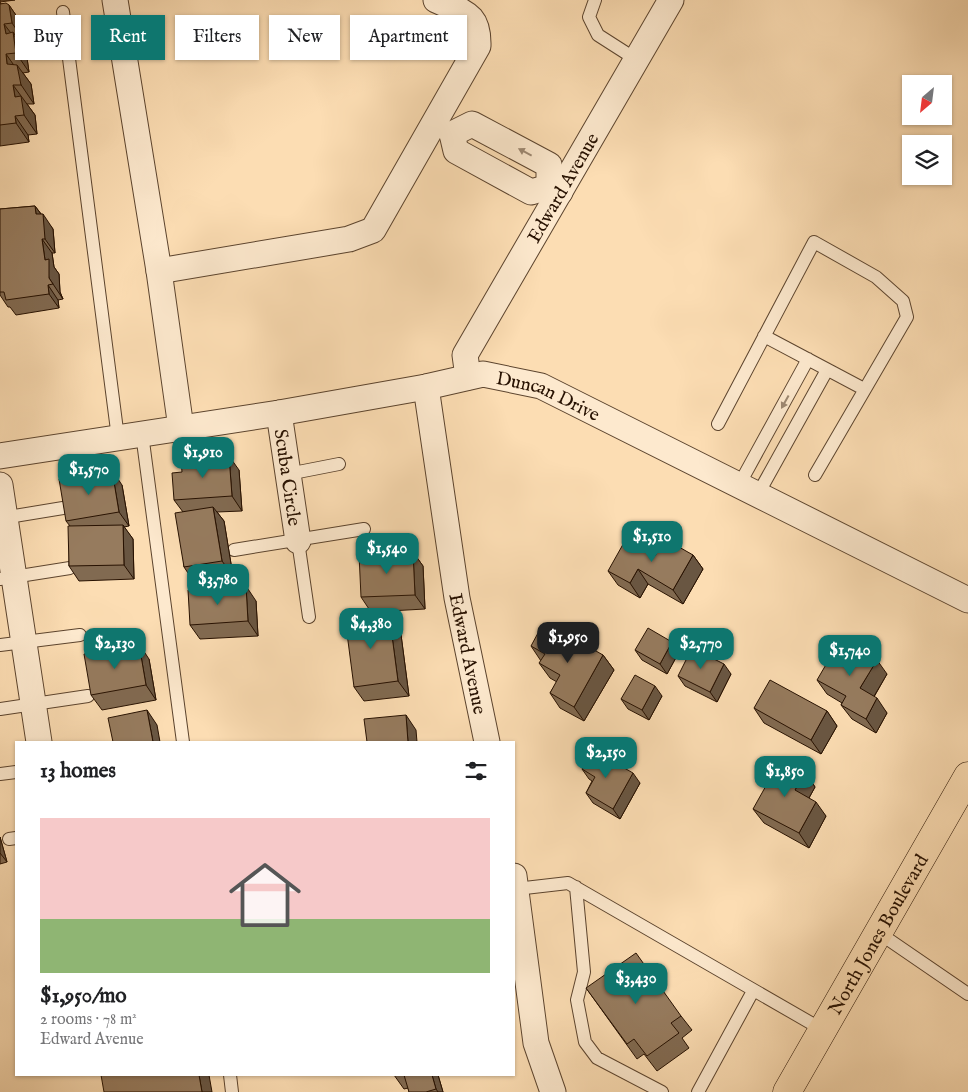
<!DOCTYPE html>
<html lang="en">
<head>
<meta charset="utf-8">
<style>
  :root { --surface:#fff; --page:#f2f2f2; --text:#202124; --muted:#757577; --line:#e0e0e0; --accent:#0f766e }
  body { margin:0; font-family:"IM FELL English",serif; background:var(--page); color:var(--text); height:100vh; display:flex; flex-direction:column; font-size:19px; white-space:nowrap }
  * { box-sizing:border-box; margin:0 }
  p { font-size:16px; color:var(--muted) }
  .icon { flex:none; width:28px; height:28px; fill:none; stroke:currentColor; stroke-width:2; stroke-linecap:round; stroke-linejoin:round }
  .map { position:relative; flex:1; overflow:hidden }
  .drawer { position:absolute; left:15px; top:741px; width:500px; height:335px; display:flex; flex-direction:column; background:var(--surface); border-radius:0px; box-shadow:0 1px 4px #0004 }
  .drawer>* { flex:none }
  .guide { position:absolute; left:15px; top:15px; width:500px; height:45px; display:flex; gap:10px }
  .needle { width:32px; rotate:208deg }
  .tools { position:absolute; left:902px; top:75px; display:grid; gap:10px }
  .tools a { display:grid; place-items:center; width:50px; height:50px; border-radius:0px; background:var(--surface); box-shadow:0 1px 4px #0004; font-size:25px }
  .price { position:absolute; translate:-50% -42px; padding:0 11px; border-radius:10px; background:var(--accent); color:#fff; font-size:16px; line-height:32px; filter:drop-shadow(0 1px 2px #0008) }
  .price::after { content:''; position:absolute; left:50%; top:30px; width:15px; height:11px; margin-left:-8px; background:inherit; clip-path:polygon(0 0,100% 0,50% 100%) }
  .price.selected { background:#222; color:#fff }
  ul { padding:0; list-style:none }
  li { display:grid; align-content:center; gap:10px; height:265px; padding:0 25px }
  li+li { border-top:1px solid var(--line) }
  li span { display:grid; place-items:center; height:155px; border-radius:0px; color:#555 }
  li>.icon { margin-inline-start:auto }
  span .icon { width:90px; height:90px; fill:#fffc; stroke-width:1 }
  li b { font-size:21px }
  h2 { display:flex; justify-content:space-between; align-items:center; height:60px; padding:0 25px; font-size:21px }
  .chip { padding:0 18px; border-radius:0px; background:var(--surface); box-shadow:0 1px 4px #0004; font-size:18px; line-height:45px }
  .chip.selected { background:var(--accent); color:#fff }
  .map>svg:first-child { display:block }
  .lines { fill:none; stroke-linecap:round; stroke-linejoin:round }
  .lane-casing { stroke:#5c442e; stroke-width:14 }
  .street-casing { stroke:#5c442e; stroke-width:27 }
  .primary-casing { stroke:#271101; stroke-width:29 }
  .lane { stroke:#fde9ce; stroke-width:12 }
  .street { stroke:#fde9ce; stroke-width:25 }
  .primary { stroke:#fcddb3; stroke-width:28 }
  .wall { fill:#816a51; stroke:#271101 }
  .shaded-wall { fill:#695642; stroke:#271101 }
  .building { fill:#967b5e; stroke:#271101 }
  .oneway { fill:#9d8872 }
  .labels { text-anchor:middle; stroke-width:4; stroke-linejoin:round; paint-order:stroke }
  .street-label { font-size:19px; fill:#271101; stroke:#fde9ce }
</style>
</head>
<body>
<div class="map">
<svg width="968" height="1092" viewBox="0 0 968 1092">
  <rect width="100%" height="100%" fill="#fcddb3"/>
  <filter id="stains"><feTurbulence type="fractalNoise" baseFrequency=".004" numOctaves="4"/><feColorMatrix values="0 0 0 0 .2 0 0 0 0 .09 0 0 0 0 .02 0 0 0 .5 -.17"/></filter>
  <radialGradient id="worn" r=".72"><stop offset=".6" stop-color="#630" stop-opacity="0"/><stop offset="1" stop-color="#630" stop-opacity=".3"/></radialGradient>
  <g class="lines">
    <g class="lane-casing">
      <path id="lane" d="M595,0L589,17L598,35L637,60
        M63,12L118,438
        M764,336L864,389
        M718,424L814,242L876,277L903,301L907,317L815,475
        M142,434L183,742
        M288,474L339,464
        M739,485L808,359
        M758,494L827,370
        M2,518L63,508
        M298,541L309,617
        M234,550L364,529
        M0,579L70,568
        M0,645L80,635
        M0,709L88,696
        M0,774L16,772
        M9,839L16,838
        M576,887L584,972L577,1000L585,1042L597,1058L662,1092
        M516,889L568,883L823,1030
        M879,933L968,994
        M230,1075L232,1092
        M698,1092L753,991"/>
    </g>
    <g class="street-casing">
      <g id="street">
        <path d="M115,0L159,271L181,428"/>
        <path d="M452,134L456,151L531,192L549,187L560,192"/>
        <path d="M452,134L472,124L549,165V187"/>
        <path d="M159,271L349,239L373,230L478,46C479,12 463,13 436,0"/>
        <path id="s1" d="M468,377L465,355L671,0"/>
        <path id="s2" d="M426,387L457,598L487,742"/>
        <path id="s3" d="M279,413L298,541"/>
        <path id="s4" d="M0,456L279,413L426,387L483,374L541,386L968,600"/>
        <path d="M0,485L39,742"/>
        <path d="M514,876L536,1043L553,1092"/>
      </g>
    </g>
    <g class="primary-casing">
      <g id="primary">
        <path id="s5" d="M787,1092L968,776"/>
      </g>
    </g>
    <use href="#lane" class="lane"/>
    <use href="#street" class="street"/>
    <use href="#primary" class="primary"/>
  </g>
  <path class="wall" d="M0,0H15L0,2Z
    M0,2L1,4L9,5L22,24L25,42H20L26,51L29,72L23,73L31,84L34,104H27L35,115L37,134L28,135L29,142L0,146Z
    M35,206L53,229L55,253H52L54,267L59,274L60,292L63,299L58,300L59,308L16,315L10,307H8L0,295V209Z
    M239,470L242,511L217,512L224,521L233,576L194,582L184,567L183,512L174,500Z
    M122,485L129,526L124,527L133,539L134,579L79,581L69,566L70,526L66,521Z
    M413,552L423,566L425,609L371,612L361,597Z
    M693,555L703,569L683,604L648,584L640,598L618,585L608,571L655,556Z
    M256,601L258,636L200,639L190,625Z
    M389,613L400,627L409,696L364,701L354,687Z
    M552,641L603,655L614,670L584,721L560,708L550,693L557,682L550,678L539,663L541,661L531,646Z
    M635,650L679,652L667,674L642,660Z
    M149,659L156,700L102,710L91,695Z
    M731,674L717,702L685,686L678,676Z
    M887,674L874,697L887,713L876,733L852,719L841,705L842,703L827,694L817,680Z
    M662,696L649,720L628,709L621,699Z
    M754,708L827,711L837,726L821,754L764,723Z
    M582,769L640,783L620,819L593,803L586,793L592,781L589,779Z
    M805,772L815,787L809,798L826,816L809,848L764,823L753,809Z
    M0,837L7,862L0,864Z
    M586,988L681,1016L692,1030L682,1038L689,1048L657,1071L644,1054L637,1059Z
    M394,1075H438L443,1092H409L408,1088L404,1089Z"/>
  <path class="shaded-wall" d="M9,5L22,24L25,42L12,23Z
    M4,24L14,37L13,32L26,51L29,72L16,53L6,34Z
    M6,54L18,71L17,65L31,84L34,104L7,64Z
    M13,85L35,115L37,134L24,115L15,97Z
    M15,116L28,135L29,142L16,123Z
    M35,206L43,217V214L53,229L55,253L45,239L36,214Z
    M42,239L52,253L54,267L59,274L60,292L63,299L49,278L45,260Z
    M48,285L58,300L59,308L49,294Z
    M229,456L239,470L242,511L232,496Z
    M112,470L122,485L129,526L119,512Z
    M213,507L224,521L233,576L222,561Z
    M123,525L133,539L134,579L124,565Z
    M413,552L423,566L425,609L415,595Z
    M693,555L703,569L683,604L673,590Z
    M638,569L648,584L640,598L630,583Z
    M246,586L256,601L258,636L248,621Z
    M389,613L400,627L409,696L398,681Z
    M672,642L679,652L667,674L660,664Z
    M139,644L149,659L156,700L146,685Z
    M603,655L614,670L584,721L574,707Z
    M877,660L887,674L870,703L860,688Z
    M724,664L731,674L717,702L710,692Z
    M655,686L662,696L649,720L642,710Z
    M877,698L887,713L876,733L866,719Z
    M147,710L157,725L160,742H153Z
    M827,711L837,726L821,754L811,740Z
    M406,715L416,730L417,742H408Z
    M805,772L815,787L805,805L795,790Z
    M633,773L640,783L620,819L613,809Z
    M816,802L826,816L809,848L799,833Z
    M0,837L7,862L0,853Z
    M199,1075H209L212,1092H202Z
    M432,1075H438L443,1092H438L436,1089Z"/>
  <path class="building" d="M6,3L9,5L12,23L4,24L6,34L13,32L16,53L6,54L7,64L17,65L21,85H13L15,97L21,96L24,115L15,116L16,123L0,125V4Z
    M35,206L36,214H43L45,239H42L45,260L49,259V278L53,284L48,285L49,294L6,300L4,292H0V209Z
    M229,456L232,496L174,500L172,473L182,472L181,459Z
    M112,470L119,512L66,521L59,479Z
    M213,507L222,561L184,567L175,513Z
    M123,525L124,565L69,566L68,526Z
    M626,539L655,556L665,539L693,555L673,590L638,569L630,583L608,571Z
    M413,552L415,595L361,597L359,554Z
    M246,586L248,621L190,625L188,590Z
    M389,613L398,681L354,687L345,618Z
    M648,628L672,642L660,664L635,650Z
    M559,630L603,655L574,707L550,693L560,675L539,663L545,654L531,646L538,633L552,641Z
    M841,639L877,660L860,688L877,698L866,719L841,705L846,696L817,680Z
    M139,644L146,685L91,695L84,654Z
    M692,648L724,664L710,692L678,676Z
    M635,675L655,686L642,710L621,699Z
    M770,680L827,711L811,740L754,708Z
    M147,710L153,742H113L108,718Z
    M406,715L408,742H367L364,719Z
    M593,750L633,773L613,809L586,793L595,777L582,769Z
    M781,759L805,772L795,790L816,802L799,833L753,809Z
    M636,953L681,1016L671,1023L679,1033L647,1056L634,1039L627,1044L586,988Z
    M101,1075H199L202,1092H104Z
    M404,1075H432L436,1089L426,1092H409Z"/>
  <defs><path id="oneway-solid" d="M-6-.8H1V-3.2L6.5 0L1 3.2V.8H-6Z" transform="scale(1.25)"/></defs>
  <g class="oneway">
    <use href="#oneway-solid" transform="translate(525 152) rotate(-152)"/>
    <use href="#oneway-solid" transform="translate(785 402) rotate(119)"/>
  </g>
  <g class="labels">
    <g class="street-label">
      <text dy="7" stroke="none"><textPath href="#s1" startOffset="216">Edward Avenue</textPath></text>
      <text dy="7" stroke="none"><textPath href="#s4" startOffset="559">Duncan Drive</textPath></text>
      <text dy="7" stroke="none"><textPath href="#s3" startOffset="65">Scuba Circle</textPath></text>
      <text dy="7" stroke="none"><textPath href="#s2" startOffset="270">Edward Avenue</textPath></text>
      <text dy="7" stroke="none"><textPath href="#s5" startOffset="182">North Jones Boulevard</textPath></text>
    </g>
  </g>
  <rect width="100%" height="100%" filter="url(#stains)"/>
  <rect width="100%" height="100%" fill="url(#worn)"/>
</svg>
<div class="tools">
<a><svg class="needle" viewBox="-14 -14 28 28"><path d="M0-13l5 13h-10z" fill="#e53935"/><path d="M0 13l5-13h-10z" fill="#757577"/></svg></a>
<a><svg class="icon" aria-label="layers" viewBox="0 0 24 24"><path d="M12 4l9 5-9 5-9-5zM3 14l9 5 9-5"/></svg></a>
</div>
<b class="price" style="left:203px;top:479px">$1,910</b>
<b class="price" style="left:89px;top:496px">$1,570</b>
<b class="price" style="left:652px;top:563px">$1,510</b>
<b class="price" style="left:387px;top:575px">$1,540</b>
<b class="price" style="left:218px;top:606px">$3,780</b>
<b class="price" style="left:371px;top:650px">$4,380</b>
<b class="price selected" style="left:568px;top:664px">$1,950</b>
<b class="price" style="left:115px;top:670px">$2,130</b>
<b class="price" style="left:701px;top:670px">$2,770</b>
<b class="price" style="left:850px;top:677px">$1,740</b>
<b class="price" style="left:606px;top:779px">$2,150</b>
<b class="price" style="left:785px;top:798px">$1,850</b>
<b class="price" style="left:636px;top:1005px">$3,430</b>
<div class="guide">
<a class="chip">Buy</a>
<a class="chip selected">Rent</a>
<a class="chip">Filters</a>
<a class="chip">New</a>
<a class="chip">Apartment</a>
</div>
<section class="drawer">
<h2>13 homes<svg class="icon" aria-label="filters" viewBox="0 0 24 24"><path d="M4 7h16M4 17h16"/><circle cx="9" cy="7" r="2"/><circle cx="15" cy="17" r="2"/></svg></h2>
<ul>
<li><span style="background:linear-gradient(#f6c9c9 65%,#8fb573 0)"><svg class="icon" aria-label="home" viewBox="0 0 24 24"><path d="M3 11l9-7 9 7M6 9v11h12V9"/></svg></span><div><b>$1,950/mo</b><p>2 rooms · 78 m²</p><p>Edward Avenue</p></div></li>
</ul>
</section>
</div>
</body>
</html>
